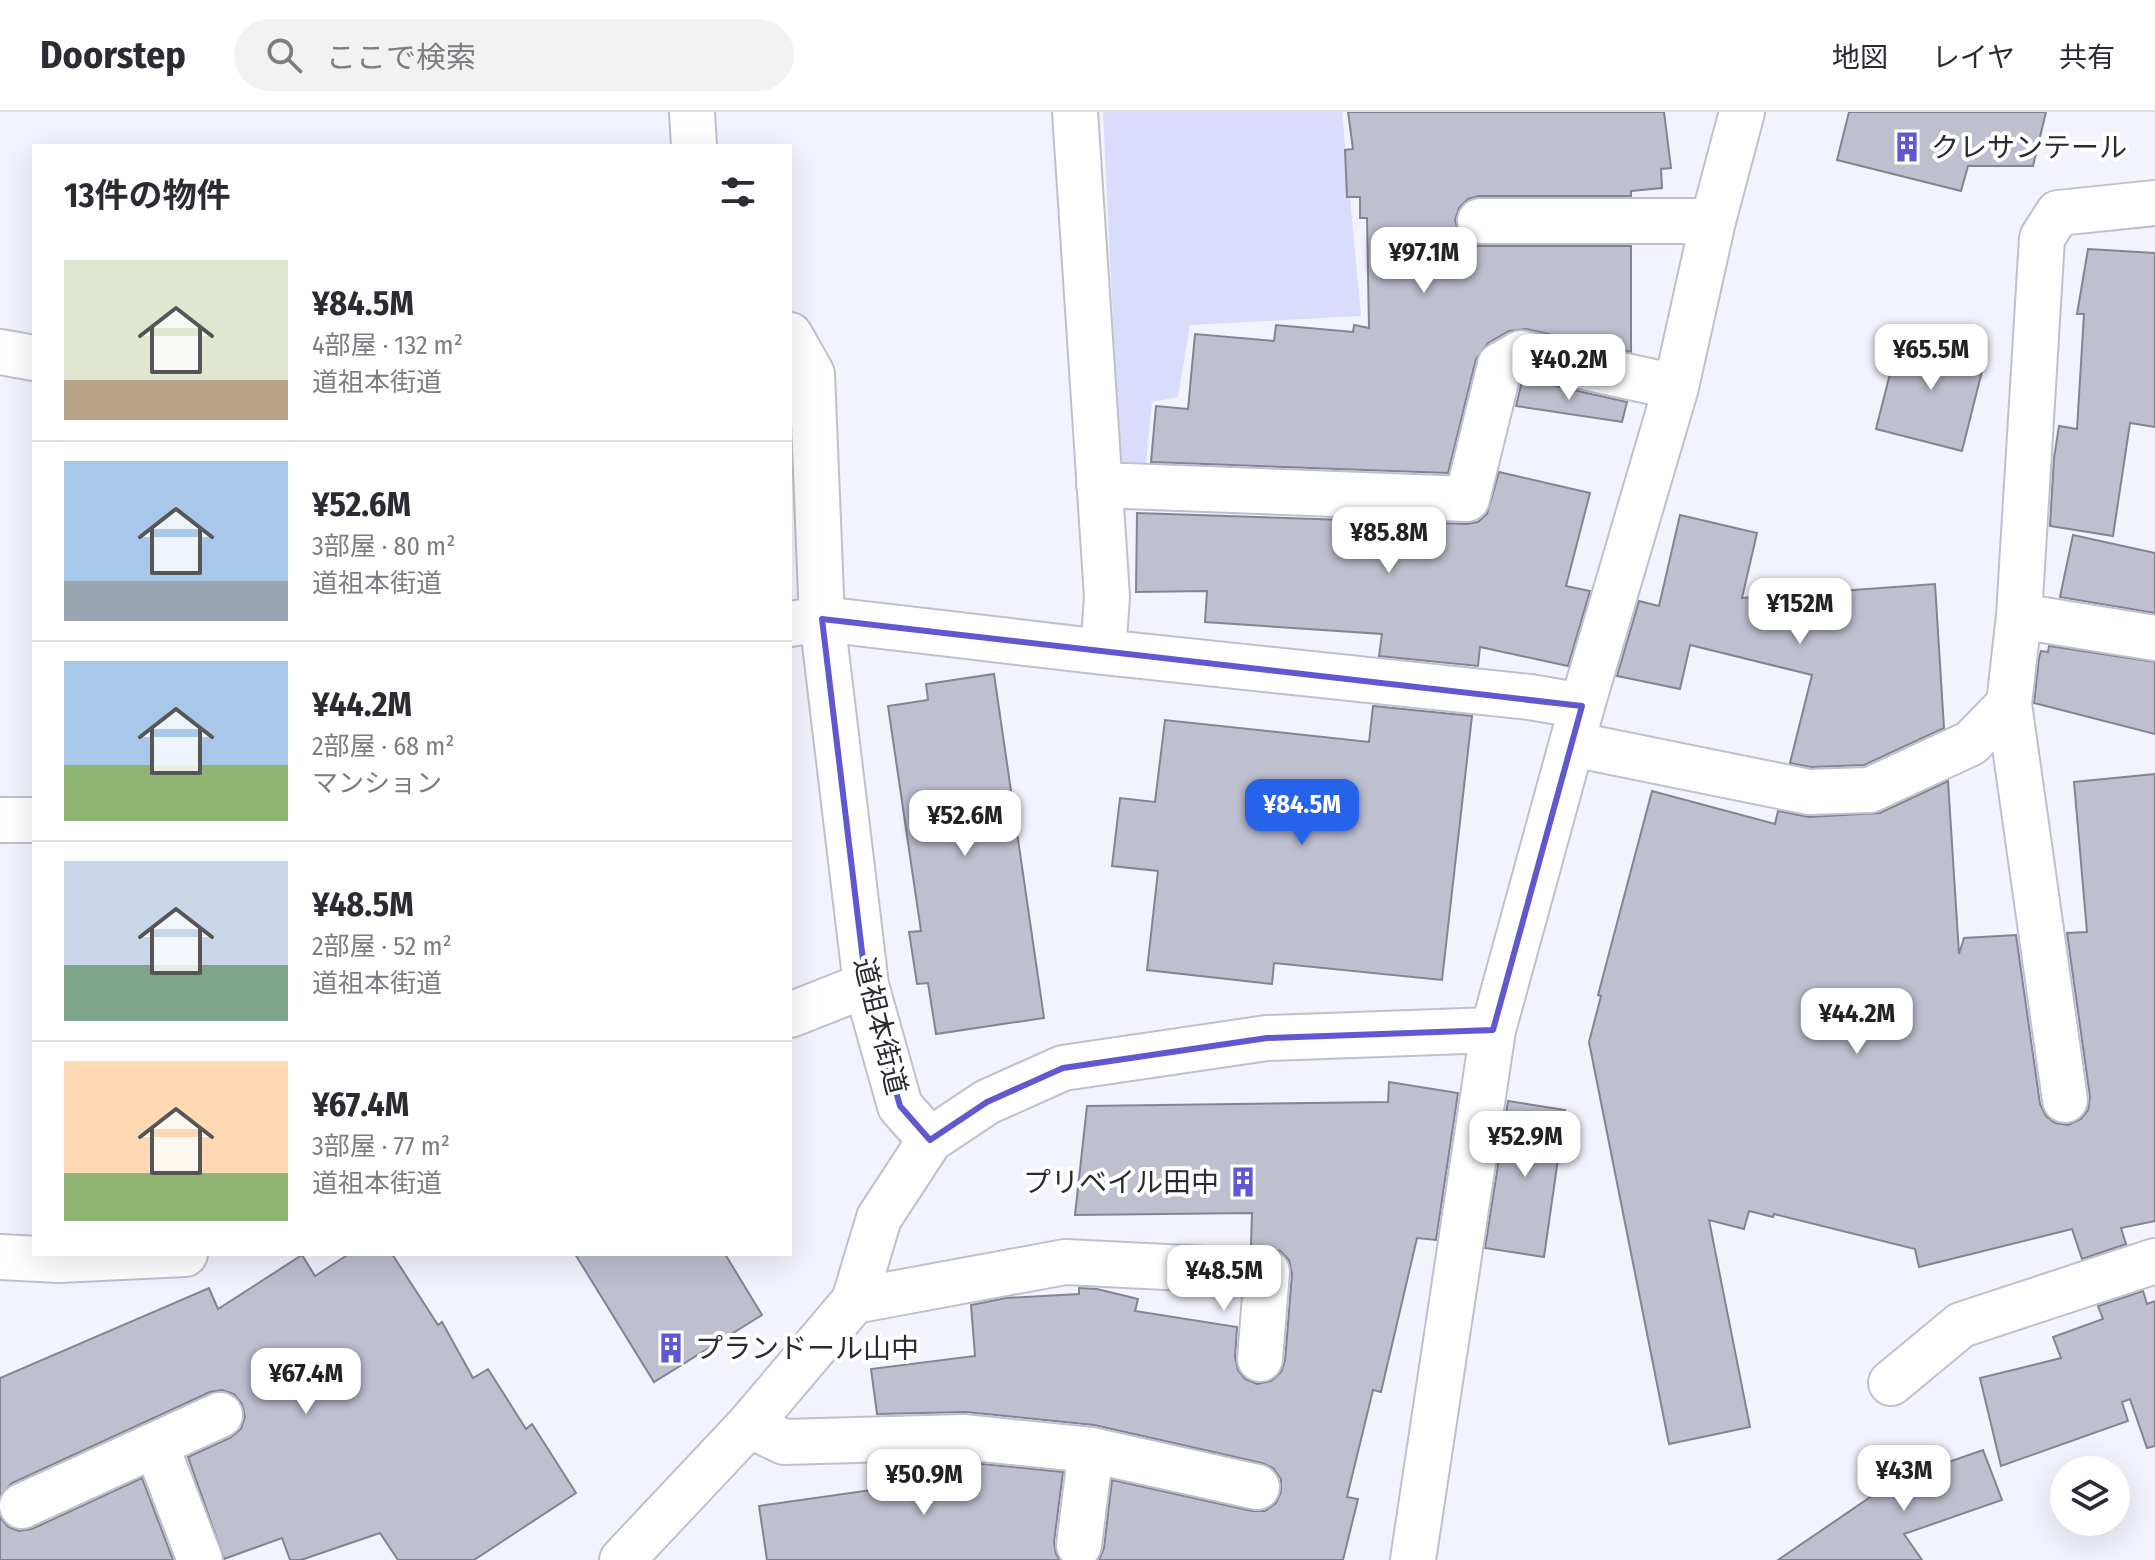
<!DOCTYPE html>
<html lang="ja">
<head>
<meta charset="utf-8">
<style>
  :root { --surface:#fff; --page:#f2f2f3; --text:#2b2b33; --muted:#7c7c81; --line:#e1e1e2; --accent:#2563eb }
  body { margin:0; font-family:"Fira Sans Condensed","Noto Sans JP",sans-serif; background:var(--page); color:var(--text); height:100vh; display:flex; flex-direction:column; font-size:30px; white-space:nowrap }
  * { box-sizing:border-box; margin:0 }
  p { font-size:26px; color:var(--muted) }
  .icon { flex:none; width:44px; height:44px; fill:none; stroke:currentColor; stroke-width:2; stroke-linecap:round; stroke-linejoin:round }
  .map { position:relative; flex:1; overflow:hidden }
  .panel { position:absolute; left:32px; top:32px; width:760px; height:1112px; display:flex; flex-direction:column; background:var(--surface); border-radius:0px; box-shadow:0 8px 32px #0002 }
  .panel>* { flex:none }
  .tools { position:absolute; left:2050px; top:1344px; display:grid; gap:16px }
  .tools a { display:grid; place-items:center; width:80px; height:80px; border-radius:50%; background:var(--surface); box-shadow:0 8px 32px #0002; font-size:40px }
  .price { position:absolute; translate:-50% -68px; padding:0 18px; border-radius:16px; background:#fff; color:#222; font-size:26px; line-height:52px; filter:drop-shadow(0 2px 4px #0008) }
  .price::after { content:''; position:absolute; left:50%; top:48px; width:24px; height:18px; margin-left:-12px; background:inherit; clip-path:polygon(0 0,100% 0,50% 100%) }
  .price.active { background:var(--accent); color:#fff }
  ul { padding:0; list-style:none }
  li { display:flex; align-items:center; gap:24px; height:200px; padding:0 32px }
  li+li { border-top:2px solid var(--line) }
  li span { display:grid; place-items:center; flex:none; width:224px; height:160px; border-radius:0px; color:#555 }
  li>.icon { margin-inline-start:auto }
  span .icon { width:96px; height:96px; fill:#fffc; stroke-width:1 }
  li b { font-size:34px }
  h2 { display:flex; justify-content:space-between; align-items:center; height:96px; padding:0 32px; font-size:34px }
  header { display:flex; align-items:center; gap:48px; box-sizing:border-box; height:112px; padding:0 40px; background:var(--surface); border-bottom:2px solid var(--line) }
  header strong { font-size:38px }
  nav { display:flex; gap:44px; margin-inline-start:auto; font-size:28px }
  .search { width:560px; height:72px; background:var(--page); display:flex; align-items:center; gap:20px; box-sizing:border-box; padding:0 28px; border-radius:44px; color:var(--muted); font-size:30px }
  .map>svg:first-child { display:block }
  .green { fill:#d9dcfa }
  .building { fill:#bebfcf; stroke:#838492; stroke-width:2 }
  .lines { fill:none; stroke-linecap:round; stroke-linejoin:round }
  .minor-casing { stroke:#bfc0cf; stroke-width:48 }
  .minor { stroke:#fff; stroke-width:44 }
  .marked { fill:none; stroke:#6158d1; stroke-width:6; stroke-linejoin:round }
  .labels { text-anchor:middle; stroke-width:8; stroke-linejoin:round; paint-order:stroke }
  .poi-label { font-size:28px; fill:#2a2a30; stroke:#fff; text-anchor:start }
  .street-label { font-size:28px; fill:#2a2a30; stroke:#fff }
</style>
</head>
<body>
<header>
<strong>Doorstep</strong>
<div class="search"><svg class="icon" aria-label="search" viewBox="0 0 24 24"><circle cx="10" cy="10" r="6"/><path d="M15 15l6 6"/></svg>ここで検索</div>
<nav><a>地図</a><a>レイヤ</a><a>共有</a></nav>
</header>
<div class="map">
<svg width="2155" height="1448" viewBox="0 0 2155 1448">
  <rect width="100%" height="100%" fill="#f2f3fc"/>
  <path class="green" d="M1103,0H1342L1361,204L1190,213L1178,285L1152,290L1146,352L1120,353Z"/>
  <path class="building" d="M1348,0H1664L1671,56L1661,57L1662,76L1631,79V84H1479L1468,87L1459,96L1455,108L1459,122L1468,131L1479,134H1631V240L1526,217L1509,219L1488,231L1476,247L1448,361L1151,350L1156,294L1188,297L1195,222L1274,229L1276,213L1353,220L1354,213L1369,216L1367,106H1360V85H1347L1345,38L1353,37Z
    M1849,0H2046L2033,54H1968L1961,79L1837,48Z
    M2088,137L2155,141V315L2130,311L2113,424L2050,414L2054,346L2059,314L2077,317L2084,202H2077Z
    M1900,222L1986,243L1962,339L1876,317Z
    M1525,267L1627,290L1622,310L1516,294L1522,269Z
    M1499,360L1590,381L1566,474L1590,479L1568,554L1480,535L1478,554L1379,544L1382,522L1205,510L1207,479L1136,480L1137,401L1467,412L1478,410L1487,402Z
    M1680,403L1757,421L1742,486L1935,472L1944,616L1864,653L1811,655L1790,651L1812,563L1690,533L1680,577L1617,564L1639,489L1659,494Z
    M2073,423L2155,441V501L2060,485Z
    M2049,534L2155,550V622L2034,591L2039,546L2041,539L2048,540Z
    M994,562L1044,906L936,922L928,871L917,872L909,820L921,819L888,594L928,588L926,572Z
    M1373,594L1472,604L1442,868L1274,851L1272,872L1147,858L1158,759L1112,754L1120,686L1155,690L1165,608L1369,630Z
    M2155,662V1109L2121,1116L2126,1132L2082,1147L2072,1117L1919,1155L1915,1137L1774,1102L1773,1105L1749,1099L1744,1117L1709,1108L1750,1315L1669,1332L1589,930L1601,884L1598,883L1652,679L1775,712L1778,699L1809,705L1880,701L1948,669L1959,842L1964,826L2016,823L2040,992L2046,1004L2055,1011L2068,1013L2081,1007L2088,998L2090,985L2067,821L2087,820L2074,670Z
    M1389,970L1458,981L1436,1128L1417,1126L1381,1280L1373,1278L1347,1385L1358,1387L1343,1448H1099L1104,1436L1112,1368L1252,1399H1265L1276,1391L1281,1380V1367L1273,1356L1262,1351L1094,1313L966,1300L877,1302L871,1257L975,1244L971,1193L1006,1186L1079,1182V1176L1097,1177L1138,1187L1135,1199L1237,1215L1235,1245L1238,1258L1245,1267L1257,1272L1271,1269L1281,1260L1285,1249L1292,1162L1289,1148L1280,1139L1251,1134L1252,1101L1075,1103L1087,994L1388,990Z
    M1508,989L1565,998L1544,1145L1485,1136Z
    M349,1142H392L438,1213L442,1210L473,1266L488,1257L526,1317L532,1312L576,1381L474,1448H398L380,1421L301,1448H290L282,1426L224,1447L188,1345L230,1326L241,1317L245,1305L242,1292L234,1282L222,1278L210,1280L12,1371L0,1384V1266L209,1176L218,1197L302,1143L315,1164Z
    M575,1142H725L762,1203L654,1270Z
    M2143,1179L2147,1192L2155,1189V1334L2147,1336L2130,1287L2122,1290L2128,1309L2001,1354L1980,1266L2061,1246L2053,1225L2103,1207L2098,1194Z
    M1983,1338L2002,1388L1904,1422L1922,1448H1778L1894,1369Z
    M962,1350L1063,1360L1054,1430L1056,1442L1060,1448H767L759,1394L886,1376L883,1352Z
    M142,1366L173,1448H0V1405L8,1415L19,1419L32,1417Z"/>
  <g class="lines">
    <g class="minor-casing">
      <path id="minor" d="M692,0L694,34
        M1075,0L1107,485L1103,540
        M1480,109H1713
        M0,240L34,246
        M1099,373L1467,387L1500,253L1521,241L1676,275
        M2019,504L2155,526
        M790,512L822,507L1103,540L1530,585L1582,594
        M2009,592L2065,988
        M1572,632L1809,680L1870,678L1971,631L2009,592L2019,504L2042,126L2058,101L2155,91
        M0,708H34
        M790,903L866,873
        M930,1028L987,990L1063,956L1267,926L1493,918
        M0,1145L59,1148L185,1142
        M854,1189L1065,1150L1267,1160L1260,1247
        M1891,1271L1961,1213L2155,1149
        M749,1313L784,1330L963,1325L1091,1338L1257,1375
        M156,1333L200,1448
        M22,1394L220,1303
        M1079,1433L1091,1338
        M622,1448L749,1313L854,1189L879,1106L930,1028L900,994L866,873L822,507L812,262L790,223
        M1413,1448L1493,918L1582,594L1676,275L1713,109L1742,0"/>
    </g>
    <use href="#minor" class="minor"/>
  </g>
  <path class="marked" d="M822,507L1582,594L1493,918L1267,926L1063,956L987,990L930,1028L900,994L866,873Z"/>
  <defs>
    <g id="building-bare" transform="scale(2.4)"><path d="M-4-6H4V6H1V3H-1V6H-4ZM-2.5-4.3h1.7v1.8h-1.7ZM.8-4.3h1.7v1.8H.8ZM-2.5-1h1.7V.8h-1.7ZM.8-1h1.7V.8H.8Z" fill="#6158d1" stroke="#fff" stroke-width="2.5" paint-order="stroke"/></g>
  </defs>
  <g fill-rule="evenodd">
    <use href="#building-bare" x="1907" y="35"/>
    <use href="#building-bare" x="1243" y="1070"/>
    <use href="#building-bare" x="671" y="1236"/>
  </g>
  <g class="labels">
    <g class="poi-label">
      <text x="1931" y="45">クレサンテール</text>
      <text x="1219" y="1080" text-anchor="end">プリベイル田中</text>
      <text x="695" y="1246">プランドール山中</text>
    </g>
    <g class="street-label">
      <text transform="translate(881 914) rotate(76)" y="10">道祖本街道</text>
    </g>
  </g>
</svg>
<div class="tools">
<a><svg class="icon" aria-label="layers" viewBox="0 0 24 24"><path d="M12 4l9 5-9 5-9-5zM3 14l9 5 9-5"/></svg></a>
</div>
<b class="price" style="left:1424px;top:183px">¥97.1M</b>
<b class="price" style="left:1931px;top:280px">¥65.5M</b>
<b class="price" style="left:1569px;top:290px">¥40.2M</b>
<b class="price" style="left:1389px;top:463px">¥85.8M</b>
<b class="price" style="left:1800px;top:534px">¥152M</b>
<b class="price active" style="left:1302px;top:735px">¥84.5M</b>
<b class="price" style="left:965px;top:746px">¥52.6M</b>
<b class="price" style="left:1857px;top:944px">¥44.2M</b>
<b class="price" style="left:1525px;top:1067px">¥52.9M</b>
<b class="price" style="left:1224px;top:1201px">¥48.5M</b>
<b class="price" style="left:306px;top:1304px">¥67.4M</b>
<b class="price" style="left:1904px;top:1401px">¥43M</b>
<b class="price" style="left:924px;top:1405px">¥50.9M</b>
<section class="panel">
<h2>13件の物件<svg class="icon" aria-label="filters" viewBox="0 0 24 24"><path d="M4 7h16M4 17h16"/><circle cx="9" cy="7" r="2"/><circle cx="15" cy="17" r="2"/></svg></h2>
<ul>
<li><span style="background:linear-gradient(#dfe7d0 75%,#b9a48a 0)"><svg class="icon" aria-label="home" viewBox="0 0 24 24"><path d="M3 11l9-7 9 7M6 9v11h12V9"/></svg></span><div><b>¥84.5M</b><p>4部屋 · 132 m²</p><p>道祖本街道</p></div></li>
<li><span style="background:linear-gradient(#a9c7e8 75%,#9aa5b1 0)"><svg class="icon" aria-label="home" viewBox="0 0 24 24"><path d="M3 11l9-7 9 7M6 9v11h12V9"/></svg></span><div><b>¥52.6M</b><p>3部屋 · 80 m²</p><p>道祖本街道</p></div></li>
<li><span style="background:linear-gradient(#a9c7e8 65%,#8fb573 0)"><svg class="icon" aria-label="home" viewBox="0 0 24 24"><path d="M3 11l9-7 9 7M6 9v11h12V9"/></svg></span><div><b>¥44.2M</b><p>2部屋 · 68 m²</p><p>マンション</p></div></li>
<li><span style="background:linear-gradient(#c9d6e8 65%,#7fa58c 0)"><svg class="icon" aria-label="home" viewBox="0 0 24 24"><path d="M3 11l9-7 9 7M6 9v11h12V9"/></svg></span><div><b>¥48.5M</b><p>2部屋 · 52 m²</p><p>道祖本街道</p></div></li>
<li><span style="background:linear-gradient(#ffd9b3 70%,#8fb573 0)"><svg class="icon" aria-label="home" viewBox="0 0 24 24"><path d="M3 11l9-7 9 7M6 9v11h12V9"/></svg></span><div><b>¥67.4M</b><p>3部屋 · 77 m²</p><p>道祖本街道</p></div></li>
</ul>
</section>
</div>
</body>
</html>
